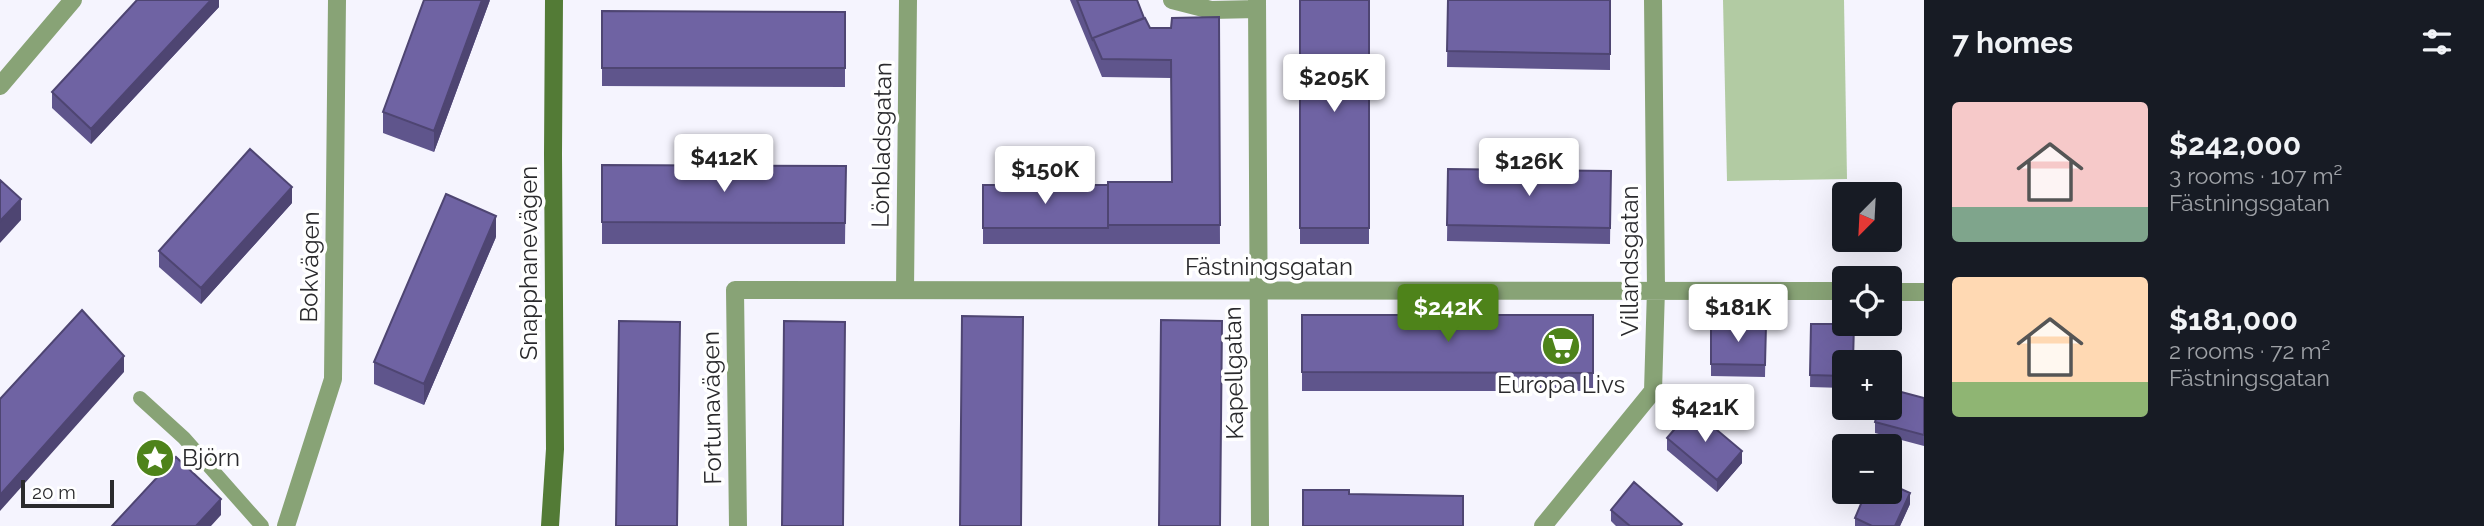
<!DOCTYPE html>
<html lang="en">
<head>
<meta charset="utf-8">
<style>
  :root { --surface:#171b24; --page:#20242c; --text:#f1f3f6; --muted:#9ea1a6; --accent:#4e831a }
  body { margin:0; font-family:Raleway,sans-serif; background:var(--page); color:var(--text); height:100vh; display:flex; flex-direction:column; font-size:26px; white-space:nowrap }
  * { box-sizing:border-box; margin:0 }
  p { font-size:23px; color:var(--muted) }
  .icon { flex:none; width:38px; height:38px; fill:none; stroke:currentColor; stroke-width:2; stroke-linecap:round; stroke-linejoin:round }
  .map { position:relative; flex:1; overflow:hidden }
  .details { display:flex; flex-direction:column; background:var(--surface); width:560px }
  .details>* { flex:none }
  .needle { width:46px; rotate:204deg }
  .fabs { position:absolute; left:1832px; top:182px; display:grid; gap:14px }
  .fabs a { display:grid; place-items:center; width:70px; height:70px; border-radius:7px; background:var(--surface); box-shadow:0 7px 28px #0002; font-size:35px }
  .scale { position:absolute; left:21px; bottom:18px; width:93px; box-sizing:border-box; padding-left:7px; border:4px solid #2a2a2d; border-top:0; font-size:19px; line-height:24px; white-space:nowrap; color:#2a2a2d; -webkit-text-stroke:5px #fff; paint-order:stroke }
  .price { position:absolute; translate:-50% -60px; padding:0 16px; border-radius:7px; background:#fff; color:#222; font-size:23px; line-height:46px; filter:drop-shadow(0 2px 4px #0008) }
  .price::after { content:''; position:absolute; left:50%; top:42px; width:21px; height:16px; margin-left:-10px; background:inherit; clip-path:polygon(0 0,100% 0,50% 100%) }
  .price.current { background:var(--accent); color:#fff }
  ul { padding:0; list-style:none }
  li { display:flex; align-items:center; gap:21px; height:175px; padding:0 28px }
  li span { display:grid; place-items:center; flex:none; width:196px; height:140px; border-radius:7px; color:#555 }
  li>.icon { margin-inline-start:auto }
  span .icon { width:84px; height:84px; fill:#fffc; stroke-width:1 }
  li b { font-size:30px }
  h2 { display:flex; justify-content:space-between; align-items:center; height:84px; padding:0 28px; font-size:30px }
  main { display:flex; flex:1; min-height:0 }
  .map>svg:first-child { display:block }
  .green { fill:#b2cba3 }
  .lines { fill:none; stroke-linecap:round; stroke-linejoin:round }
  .service { stroke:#88a376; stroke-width:14 }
  .minor { stroke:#88a376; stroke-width:18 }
  .secondary { stroke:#537b36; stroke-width:18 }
  .wall { fill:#5f558c }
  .shaded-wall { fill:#4e4572 }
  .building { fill:#6f63a3; stroke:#4e4572; stroke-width:2 }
  .labels { text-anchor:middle; stroke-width:7; stroke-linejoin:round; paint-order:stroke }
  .street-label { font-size:24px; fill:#2a2a2d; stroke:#fff }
  .poi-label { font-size:24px; fill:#2a2a2d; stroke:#fff }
</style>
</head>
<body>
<main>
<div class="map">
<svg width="1924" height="526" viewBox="0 0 1924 526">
  <rect width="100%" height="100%" fill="#f5f4fe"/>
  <path class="green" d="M1723,0H1844L1847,179L1727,181Z"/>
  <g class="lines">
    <path class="service" d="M140,398L184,438L262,526"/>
    <path class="minor" d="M1172,0L1211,10L1257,9
      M1257,0L1260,526
      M0,86L73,0
      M905,290L908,0
      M1890,292H1924
      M286,526L333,379L337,0
      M738,526L735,290L1844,291
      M1543,526L1653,391L1656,289L1653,0"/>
    <path class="secondary" d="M550,526L555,449L553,154L554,0"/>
  </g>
  <path class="wall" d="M219,0V7L91,144L52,108V92Z
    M490,0L434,152L383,133V112Z
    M1070,0H1137L1144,18L1150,28H1171L1219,17L1220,244H983V185H1108L1172,182L1171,78L1102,77Z
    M1300,0H1369V244H1300Z
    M1448,0H1610V70L1447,67Z
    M602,11L845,12V87L602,86Z
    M602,165L846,166L845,244H602Z
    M1448,169L1611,171L1610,244L1447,241Z
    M292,203L201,304L159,267V251Z
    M496,237L424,405L374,384V362Z
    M1302,315H1593V391H1302Z
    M1711,324L1766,325L1765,377L1711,376Z
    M1811,324L1844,362V388L1810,387Z
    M1924,398V446L1875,433V422Z
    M1667,438L1742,463L1717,492L1667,450Z
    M1910,504L1900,526H1855V518Z
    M1611,510L1682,526H1616L1611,521Z"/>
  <path class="shaded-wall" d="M211,0H219V7L91,144V129Z
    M482,0H490L434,152V131Z
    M292,187V203L201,304V288Z
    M21,199V220L0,243V221Z
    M496,216V237L424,405V384Z
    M124,356V372L0,511V495Z
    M1742,451V463L1717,492V480Z
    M1910,493V504L1900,526H1895Z
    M221,499V515L211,526H196Z"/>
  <path class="building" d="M137,0H211L91,129L52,92Z
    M424,0H482L434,131L383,112Z
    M1077,0H1137L1144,18L1093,38V41Z
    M1300,0H1369V228H1300Z
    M1448,0H1610V54L1447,51Z
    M602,11L845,12V68H602Z
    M1219,17L1220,225H1108V182H1172L1171,60L1102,59L1093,38L1145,18L1150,28H1171L1172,18Z
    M250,149L292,187L201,288L159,251Z
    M602,165L846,166L845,223L602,222Z
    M1448,169L1611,171L1610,228L1447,225Z
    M0,180L21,199L0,221Z
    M983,185H1108V228H983Z
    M446,194L496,216L424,384L374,362Z
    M82,310L124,356L0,495V399Z
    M1302,315H1593V373L1302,372Z
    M962,316L1023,317L1021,526H960Z
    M1161,320L1222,321L1220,526H1159Z
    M619,321L680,322L677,526H616Z
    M784,321L845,322L843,526H782Z
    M1711,324L1766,325L1765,365L1711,364Z
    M1811,324H1854L1853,362H1844V376L1810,375Z
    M1890,389L1924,398V435L1875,422L1879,408H1890Z
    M1692,409L1742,451L1717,480L1667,438Z
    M176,457L221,499L196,526H112Z
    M1634,482L1682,524L1680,526H1630L1611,510Z
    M1890,484L1910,493L1895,526H1872L1855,518L1866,492H1890Z
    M1303,490H1349V494L1463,496V526H1303Z"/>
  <defs>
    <g id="supermarket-disc" transform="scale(2.0125)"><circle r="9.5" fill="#4e831a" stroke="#fff"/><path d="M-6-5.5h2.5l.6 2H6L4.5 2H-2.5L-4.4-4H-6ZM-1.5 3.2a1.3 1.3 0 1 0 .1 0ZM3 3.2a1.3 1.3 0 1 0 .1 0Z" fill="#fff"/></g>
    <g id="sight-disc" transform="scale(2.0125)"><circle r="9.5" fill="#4e831a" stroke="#fff"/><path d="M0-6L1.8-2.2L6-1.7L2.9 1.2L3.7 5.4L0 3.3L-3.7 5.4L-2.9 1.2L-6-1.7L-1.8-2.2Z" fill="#fff"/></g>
  </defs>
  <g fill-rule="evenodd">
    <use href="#supermarket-disc" x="1561" y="346"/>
    <use href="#sight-disc" x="155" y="458"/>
  </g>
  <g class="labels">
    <g class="street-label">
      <text transform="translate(882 145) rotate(-89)" y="8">Lönbladsgatan</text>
      <text transform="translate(1630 261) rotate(-90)" y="8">Villandsgatan</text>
      <text transform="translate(529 263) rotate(-90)" y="8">Snapphanevägen</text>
      <text transform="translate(310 267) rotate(-89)" y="8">Bokvägen</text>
      <text x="1269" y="275">Fästningsgatan</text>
      <text transform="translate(1234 373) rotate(-91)" y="8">Kapellgatan</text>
      <text transform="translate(712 408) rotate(-91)" y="8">Fortunavägen</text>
    </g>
    <g class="poi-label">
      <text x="1561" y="393">Europa Livs</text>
      <text x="182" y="466" text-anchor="start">Björn</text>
    </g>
  </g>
</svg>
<div class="fabs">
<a><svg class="needle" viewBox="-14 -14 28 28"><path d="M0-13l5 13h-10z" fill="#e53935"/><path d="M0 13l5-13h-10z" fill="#9ea1a6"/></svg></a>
<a><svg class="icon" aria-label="locate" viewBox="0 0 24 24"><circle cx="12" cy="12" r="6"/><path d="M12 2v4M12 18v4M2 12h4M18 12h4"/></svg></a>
<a>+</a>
<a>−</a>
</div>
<div class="scale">20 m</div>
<b class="price" style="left:1334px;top:114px">$205K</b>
<b class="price" style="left:724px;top:194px">$412K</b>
<b class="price" style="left:1529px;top:198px">$126K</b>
<b class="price" style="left:1045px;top:206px">$150K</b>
<b class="price current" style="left:1448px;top:344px">$242K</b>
<b class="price" style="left:1738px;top:344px">$181K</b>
<b class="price" style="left:1705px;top:444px">$421K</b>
</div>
<section class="details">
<h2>7 homes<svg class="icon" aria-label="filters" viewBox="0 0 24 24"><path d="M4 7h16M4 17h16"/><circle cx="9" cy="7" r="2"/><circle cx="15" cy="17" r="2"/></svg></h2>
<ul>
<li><span style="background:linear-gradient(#f6c9c9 75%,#7fa58c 0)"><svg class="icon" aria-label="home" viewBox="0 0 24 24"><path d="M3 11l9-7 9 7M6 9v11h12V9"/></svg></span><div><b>$242,000</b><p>3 rooms · 107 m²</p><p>Fästningsgatan</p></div></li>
<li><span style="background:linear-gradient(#ffd9b3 75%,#8fb573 0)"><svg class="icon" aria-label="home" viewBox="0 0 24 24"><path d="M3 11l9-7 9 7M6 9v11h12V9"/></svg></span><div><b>$181,000</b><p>2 rooms · 72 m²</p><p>Fästningsgatan</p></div></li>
</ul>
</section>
</main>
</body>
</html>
